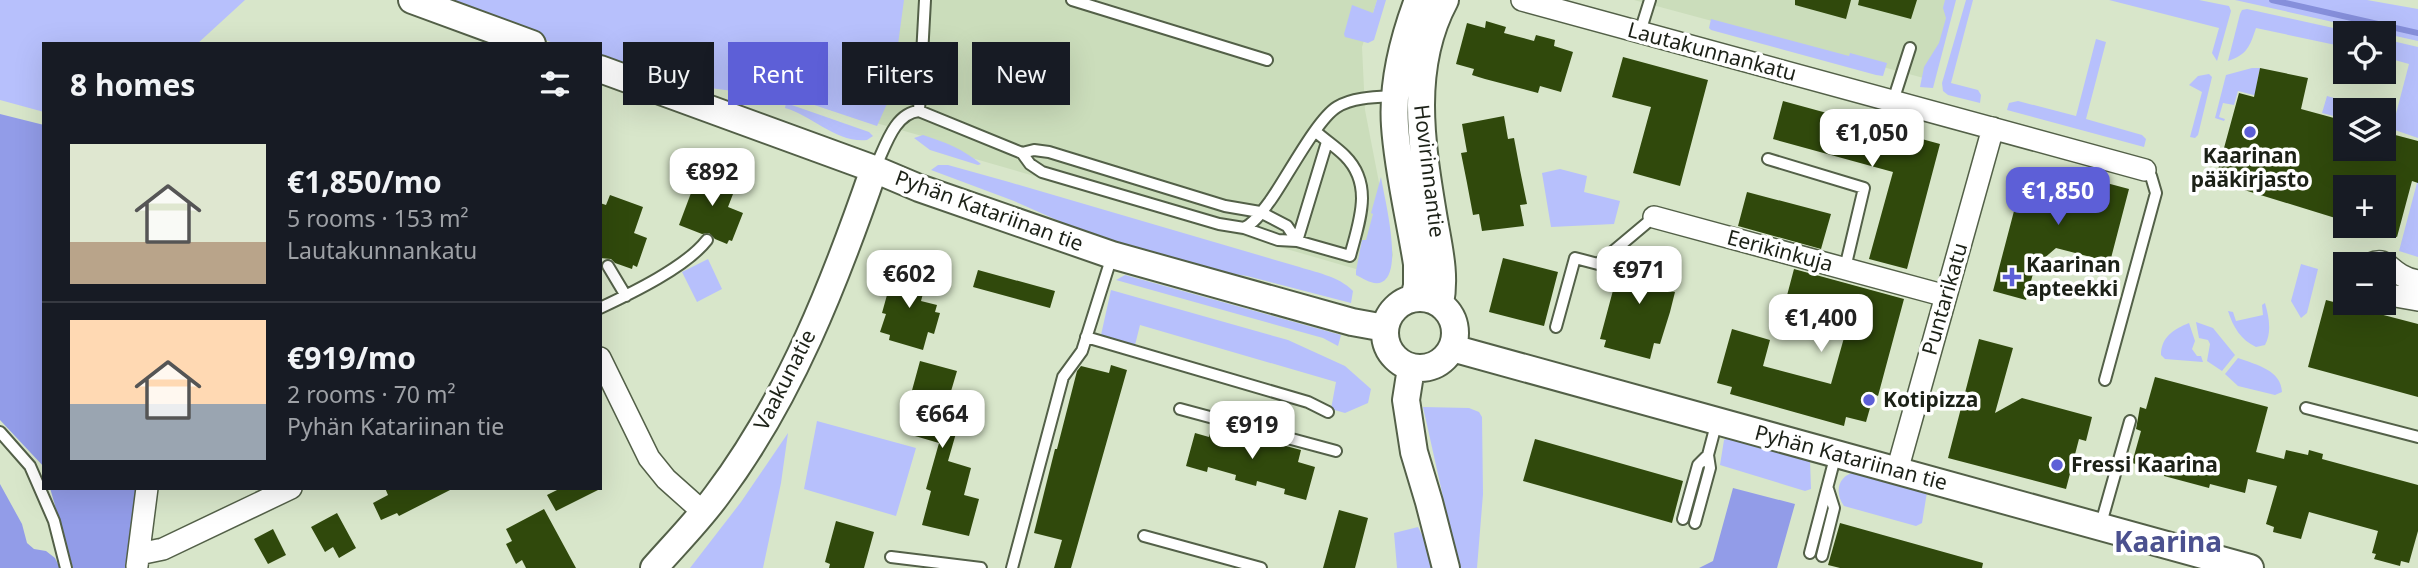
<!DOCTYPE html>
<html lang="en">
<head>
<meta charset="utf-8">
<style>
  :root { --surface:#171b24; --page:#20242c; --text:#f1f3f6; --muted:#9ea1a6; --line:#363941; --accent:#5d5fd7 }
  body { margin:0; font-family:"Noto Sans",sans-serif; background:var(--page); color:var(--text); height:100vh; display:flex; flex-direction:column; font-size:26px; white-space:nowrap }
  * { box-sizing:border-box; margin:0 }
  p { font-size:23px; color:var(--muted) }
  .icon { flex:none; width:38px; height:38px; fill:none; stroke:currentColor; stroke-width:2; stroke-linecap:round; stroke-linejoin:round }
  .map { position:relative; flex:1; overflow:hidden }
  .panel { position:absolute; left:42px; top:42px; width:560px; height:448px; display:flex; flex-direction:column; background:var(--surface); border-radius:0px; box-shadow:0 7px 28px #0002 }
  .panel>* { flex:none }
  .top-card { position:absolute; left:623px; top:42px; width:665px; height:63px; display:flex; gap:14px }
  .fabs { position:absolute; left:2333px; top:21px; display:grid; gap:14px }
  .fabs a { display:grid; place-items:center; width:63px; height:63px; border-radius:0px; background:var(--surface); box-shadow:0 7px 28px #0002; font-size:35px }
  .price { position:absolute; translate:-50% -60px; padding:0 16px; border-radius:14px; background:#fff; color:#222; font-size:23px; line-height:46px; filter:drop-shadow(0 2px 4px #0008) }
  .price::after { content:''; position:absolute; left:50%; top:42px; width:21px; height:16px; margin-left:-10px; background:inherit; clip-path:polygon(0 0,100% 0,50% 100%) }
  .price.on { background:var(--accent); color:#fff }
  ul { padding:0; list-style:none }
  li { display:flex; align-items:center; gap:21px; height:175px; padding:0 28px }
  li+li { border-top:2px solid var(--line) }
  li span { display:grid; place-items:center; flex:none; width:196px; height:140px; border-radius:0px; color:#555 }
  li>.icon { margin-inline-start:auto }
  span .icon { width:84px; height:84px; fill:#fffc; stroke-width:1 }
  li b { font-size:30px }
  h2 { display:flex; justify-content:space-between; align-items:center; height:84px; padding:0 28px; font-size:30px }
  .pill { padding:0 24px; border-radius:0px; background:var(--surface); box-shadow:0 7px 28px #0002; font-size:24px; line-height:63px }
  .pill.on { background:var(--accent); color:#fff }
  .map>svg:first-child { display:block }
  .built { fill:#cbddbb }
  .green { fill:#b7c0fc }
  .forest { fill:#929ce8 }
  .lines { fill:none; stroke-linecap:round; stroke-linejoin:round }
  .stream { stroke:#868fdb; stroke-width:6 }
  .building { fill:#30490c }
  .service-casing { stroke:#536048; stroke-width:14 }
  .minor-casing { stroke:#536048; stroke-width:24 }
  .tertiary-casing { stroke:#536048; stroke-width:30 }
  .service { stroke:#fff; stroke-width:10 }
  .minor { stroke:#fff; stroke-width:21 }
  .tertiary { stroke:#fff; stroke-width:26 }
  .poi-dot { fill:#5d5fd7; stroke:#fff; stroke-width:2.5 }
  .labels { text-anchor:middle; stroke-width:7; stroke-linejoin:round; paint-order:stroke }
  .street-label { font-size:21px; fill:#1c2117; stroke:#fff }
  .poi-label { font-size:21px; font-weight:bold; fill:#1c2117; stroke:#fff; text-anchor:start }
  .district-label { font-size:28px; font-weight:bold; fill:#4b518f; stroke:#fff }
</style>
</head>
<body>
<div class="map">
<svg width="2418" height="568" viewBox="0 0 2418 568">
  <rect width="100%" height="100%" fill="#d8e6ca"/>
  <path class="built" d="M889,0H1377L1362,47L1365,110L1393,255L1387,278L951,152L929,138L869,121Z
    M1634,0H1953L1931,80Z"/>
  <path class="green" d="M0,0H245L197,44H44V112L0,100Z
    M440,0H904L896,59L895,86L877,126L737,79L733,91C686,86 645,74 600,60V44H556Z
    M1377,0H1386L1374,40L1368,43L1345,37L1344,34L1352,5L1373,13Z
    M1945,0H1956L1933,88L1920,87L1924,67L1939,43L1946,18L1943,8Z
    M1966,0H1973L1951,83L1978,90L1981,95L1980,103L1948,95L1943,91L1942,83Z
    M2109,0H2199L2229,6L2231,11L2217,61L2212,53L2219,28Z
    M2235,0H2367L2418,9V41Z
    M2247,9L2356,33H2345V47L2256,28C2250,46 2247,55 2228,61L2240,14L2242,10Z
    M1711,19L1849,56L1850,53L1887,63L1883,76L1876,75L1711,30L1709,28Z
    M2096,39L2106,42L2086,119L2142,135L2146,139L2144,147L2007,110L2009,103L2018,101L2076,116Z
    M2384,39L2418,47V138L2392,129L2409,64L2384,57Z
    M2252,68H2260L2257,82L2304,92L2300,107L2238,91L2234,105L2223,103L2219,117L2225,119L2224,121L2215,118L2226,75Z
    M2209,74L2212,77L2198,135L2195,138L2190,137L2202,92L2189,85L2198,76Z
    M2327,96L2374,109V110H2345V119L2322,113Z
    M786,103L869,132L873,136L867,140C836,143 813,116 785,108Z
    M923,135C945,142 963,149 981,164L978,165L930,150L914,138Z
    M938,165H948L1009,182L1296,266C1314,272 1339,276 1353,291L1351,303L1247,276L1214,271L1091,235L1014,201L931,170Z
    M1560,169L1587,176L1584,192L1620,201L1614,224L1551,227L1542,173Z
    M1381,177C1384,197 1404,272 1382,282C1374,286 1364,279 1356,275V271L1362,240H1366L1373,214L1371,213Z
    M2418,179V257L2399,251Z
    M708,259L722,289L697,302L682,272Z
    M2301,264L2318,269L2307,313L2301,318L2291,301Z
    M1125,275L1341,335L1338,346L1323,338L1116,280Z
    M1111,290L1288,340L1345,366L1371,389L1368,403L1345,413L1331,409L1336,382L1140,325L1135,345L1101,335Z
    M2265,303C2269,317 2272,332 2265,345L2256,347C2241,340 2233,327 2228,311L2233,312L2236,321L2263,315L2262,305Z
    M2196,322L2213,328L2235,355L2222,371L2207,361L2210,344L2208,340L2199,338Z
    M2189,323L2195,341L2192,349L2197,356H2201L2203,362L2165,359L2161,355C2161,337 2174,329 2189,323Z
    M2238,358C2257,365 2281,370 2282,392L2275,395L2238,386L2225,374Z
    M1423,407L1469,408L1479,412L1482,417L1483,494L1477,568H1457L1454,546Z
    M817,421L916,448L896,516L804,489Z
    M788,433L781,483L763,568H690L741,502Z
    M1727,438L1810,460L1811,489L1805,491L1720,465L1724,440Z
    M1856,472L1927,492L1922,523L1916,526L1844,506C1834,492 1838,475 1856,472Z
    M1418,527L1433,556L1435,568H1397L1394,533Z"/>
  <path class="forest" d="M0,114L44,125V467L0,420Z
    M0,484L22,524L27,543L34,549L46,551L55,558L60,568H0Z
    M50,488H136L125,568H73Z
    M1733,488L1795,504L1777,568H1699L1713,561Z"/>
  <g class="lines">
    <path class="stream" d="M2272,0L2418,33"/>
  </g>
  <path class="building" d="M1795,0H1851L1846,19L1795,5Z
    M1859,0H1917L1911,19L1858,5Z
    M1486,21L1506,27L1504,33L1534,41L1536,35L1555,40L1554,46L1573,52L1561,92L1540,86L1538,93L1485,79L1472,75L1474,69L1456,64L1467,23L1485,28Z
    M1623,57L1708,80L1680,186L1633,173L1651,107L1612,97Z
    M2260,68L2308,78L2301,109L2345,121V149H2384V132L2418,141V183L2412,181L2397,237L2384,233V187H2345V221L2215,181L2239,93L2254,97Z
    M1783,101L1940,144L1907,269L1869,259L1893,172L1773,139Z
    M1504,116L1508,139L1514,138L1520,170L1527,204L1520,205L1524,226L1482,231L1479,214L1473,215L1467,183L1461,153L1467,152L1462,124Z
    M706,169L738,181L728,207L743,213L732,241L729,240L727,244L715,239L709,233L702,234L679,225L697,177L703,179Z
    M2024,173L2081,188L2084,177L2129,189L2110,262L2056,248L2035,266L2026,300L1993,291Z
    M1747,192L1831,214L1821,249L1738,226Z
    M610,195L643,207L634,233L647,238L637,267L633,265L632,269L615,263L611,259L600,258V203L606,205Z
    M1623,253L1674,266L1668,291L1675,292L1670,312L1660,344L1654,343L1650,359L1604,347L1606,340L1600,339Z
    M1503,258L1558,272L1544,326L1489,312Z
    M895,266L928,275L921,301L937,305L935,312L940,313L934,334L928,332L923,350L889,340L890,335L880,332L886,314L882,313Z
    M1794,269L1904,299L1878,396L1874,394L1866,422L1846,417L1844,426L1730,394L1732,387L1717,383L1732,329L1770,340L1763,366L1831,384L1849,320L1785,303Z
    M978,270L1055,291L1050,308L973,287Z
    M2326,300L2418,324V397L2308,367Z
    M1979,339L2013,348L1995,413L2022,398L2092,417L2086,441L2079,439L2066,489L1948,458Z
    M920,361L957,371L949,398L965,402L948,461L971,468L964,495L979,499L969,536L922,525L931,491L926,489L939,443L915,436L917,431L907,428L916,395L911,394Z
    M1111,365L1127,370L1071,568H1054L1062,540L1034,533L1055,449H1057L1077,371L1081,366L1109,373Z
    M2155,377L2268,407L2256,452L2284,459L2286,450L2308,455L2309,450L2323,454L2322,459L2418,485V531L2409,563L2401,561L2400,566L2374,559L2376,554L2372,553L2378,531L2309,512L2301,539L2273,532L2274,527L2266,524L2277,486L2248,479L2245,493L2210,484L2209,488L2164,476L2165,472L2132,463L2141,431L2136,429L2140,407L2146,409Z
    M1212,426L1301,450L1298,462L1315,467L1306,500L1284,494L1285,489L1257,481L1256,486L1235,480L1236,475L1208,467L1207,472L1186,466L1195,433L1209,437Z
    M1535,439L1683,481L1672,523L1523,481Z
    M385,488H454L399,516L397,513L381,520L373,503L388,495Z
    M561,488H602L556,511L547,495Z
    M544,509L576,568H526L522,560L516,564L506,544L512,541L506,529Z
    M1339,510L1368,518L1355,568H1323Z
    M337,513L356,548L339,558L333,547L325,552L311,527Z
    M836,521L874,532L864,568H829L830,564L825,562Z
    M1840,523L1983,563L1982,568H1840L1828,565Z
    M273,529L286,555L268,564L254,539Z"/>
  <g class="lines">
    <g class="service-casing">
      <path id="service" d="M1072,0L1267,60
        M1640,32L1650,0
        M1893,101L1910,48
        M919,111L925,0
        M1022,153L1030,164L1042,172L1219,224L1244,228L1278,240L1297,241L1350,256C1359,222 1374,185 1345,156C1336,147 1325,140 1315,131
        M1768,159L1864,188L1845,268
        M875,168C885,148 894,113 919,111L1022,153L1034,150L1049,152L1225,206L1260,212L1287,226L1297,241
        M1244,228C1255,223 1263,210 1270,201C1286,179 1317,119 1337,107C1353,97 1377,97 1396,96
        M1297,241L1327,142
        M608,266L626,296
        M600,308C632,293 686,267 707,240
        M1556,327L1575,258L1598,264L1654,217
        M1086,337L1308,402L1328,412
        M2105,380L2156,193L2151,176L2145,170
        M2306,408L2418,437
        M1180,409L1336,451
        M0,432L30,466L54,521L66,568
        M1683,519L1698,465L1708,455
        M1695,523L1710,468L1708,455L1717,421
        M2100,527L2130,421
        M1144,536L1261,568
        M1810,553L1836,454
        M1822,556L1834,508L1828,489
        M891,557L981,568
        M1012,568L1063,377L1082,351L1112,256"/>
    </g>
    <g class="minor-casing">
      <path id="minor" d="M1522,0L2145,170
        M1654,217L1946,296
        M2370,264C2386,257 2388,268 2401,275C2406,278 2412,280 2418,281
        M2384,294L2418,300
        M600,358L649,458L666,479L703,512
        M1897,471L1993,128
        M139,554L163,549L291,488
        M137,566L147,488"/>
    </g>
    <g class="tertiary-casing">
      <path id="tertiary" d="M412,0L532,44
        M600,69L874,169L919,188L1112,255L1352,322L1385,328
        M1385 333a35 35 0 1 1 70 0a35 35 0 1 1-70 0Z
        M1414,298L1417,286V264C1410,219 1398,172 1395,126C1392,83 1403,40 1418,0
        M1440,304C1446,273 1438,245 1433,214C1421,142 1409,67 1445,0
        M1452,348L2250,568
        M1411,368L1406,400L1414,452L1429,502L1446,568
        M654,568C675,544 698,521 717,495C790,398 835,282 874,169"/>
    </g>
    <use href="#service" class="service"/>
    <use href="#minor" class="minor"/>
    <use href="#tertiary" class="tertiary"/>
  </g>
  <g class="poi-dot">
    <circle cx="2250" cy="132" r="7"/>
    <path d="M2008.5 266.5h7v7h7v7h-7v7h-7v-7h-7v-7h7z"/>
    <circle cx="1869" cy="400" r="7"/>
    <circle cx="2057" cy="465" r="7"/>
  </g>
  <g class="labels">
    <g class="street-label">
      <text transform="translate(1712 52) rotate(15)" y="7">Lautakunnankatu</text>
      <text transform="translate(1429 171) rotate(83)" y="7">Hovirinnantie</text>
      <text transform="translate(989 211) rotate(20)" y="7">Pyhän Katariinan tie</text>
      <text transform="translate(1780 251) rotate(15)" y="7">Eerikinkuja</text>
      <text transform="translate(1945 299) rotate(-74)" y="7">Puntarikatu</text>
      <text transform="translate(785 380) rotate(-63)" y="7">Vaakunatie</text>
      <text transform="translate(1851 458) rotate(15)" y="7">Pyhän Katariinan tie</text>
    </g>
    <g class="poi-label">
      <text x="2250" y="163" text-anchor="middle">Kaarinan<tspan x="2250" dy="24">pääkirjasto</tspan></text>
      <text x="2026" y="272">Kaarinan<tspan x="2026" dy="24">apteekki</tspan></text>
      <text x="1883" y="407">Kotipizza</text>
      <text x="2071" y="472">Fressi Kaarina</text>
    </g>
    <g class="district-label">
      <text x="2168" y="552">Kaarina</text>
    </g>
  </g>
</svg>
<div class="fabs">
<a><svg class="icon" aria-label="locate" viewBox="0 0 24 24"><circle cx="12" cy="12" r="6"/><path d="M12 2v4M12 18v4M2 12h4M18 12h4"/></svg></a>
<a><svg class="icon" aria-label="layers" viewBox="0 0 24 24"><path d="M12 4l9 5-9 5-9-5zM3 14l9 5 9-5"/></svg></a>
<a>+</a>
<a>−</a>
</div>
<b class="price" style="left:1872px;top:169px">€1,050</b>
<b class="price" style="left:712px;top:208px">€892</b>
<b class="price on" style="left:2058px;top:227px">€1,850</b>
<b class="price" style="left:1639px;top:306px">€971</b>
<b class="price" style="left:909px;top:310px">€602</b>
<b class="price" style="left:1821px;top:354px">€1,400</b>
<b class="price" style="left:942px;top:450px">€664</b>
<b class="price" style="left:1252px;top:461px">€919</b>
<div class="top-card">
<a class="pill">Buy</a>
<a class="pill on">Rent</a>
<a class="pill">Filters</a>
<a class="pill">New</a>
</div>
<section class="panel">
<h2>8 homes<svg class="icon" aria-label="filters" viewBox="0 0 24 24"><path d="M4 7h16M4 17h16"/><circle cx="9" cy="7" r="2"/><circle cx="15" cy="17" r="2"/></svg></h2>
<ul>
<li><span style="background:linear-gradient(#dfe7d0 70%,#b9a48a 0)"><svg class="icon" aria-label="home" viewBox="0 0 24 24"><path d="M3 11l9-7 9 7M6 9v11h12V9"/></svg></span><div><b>€1,850/mo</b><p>5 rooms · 153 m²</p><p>Lautakunnankatu</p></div></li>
<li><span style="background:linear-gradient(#ffd9b3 60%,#9aa5b1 0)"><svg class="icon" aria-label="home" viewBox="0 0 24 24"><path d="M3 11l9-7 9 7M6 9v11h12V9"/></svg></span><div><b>€919/mo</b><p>2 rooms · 70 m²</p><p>Pyhän Katariinan tie</p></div></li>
</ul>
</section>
</div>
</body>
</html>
